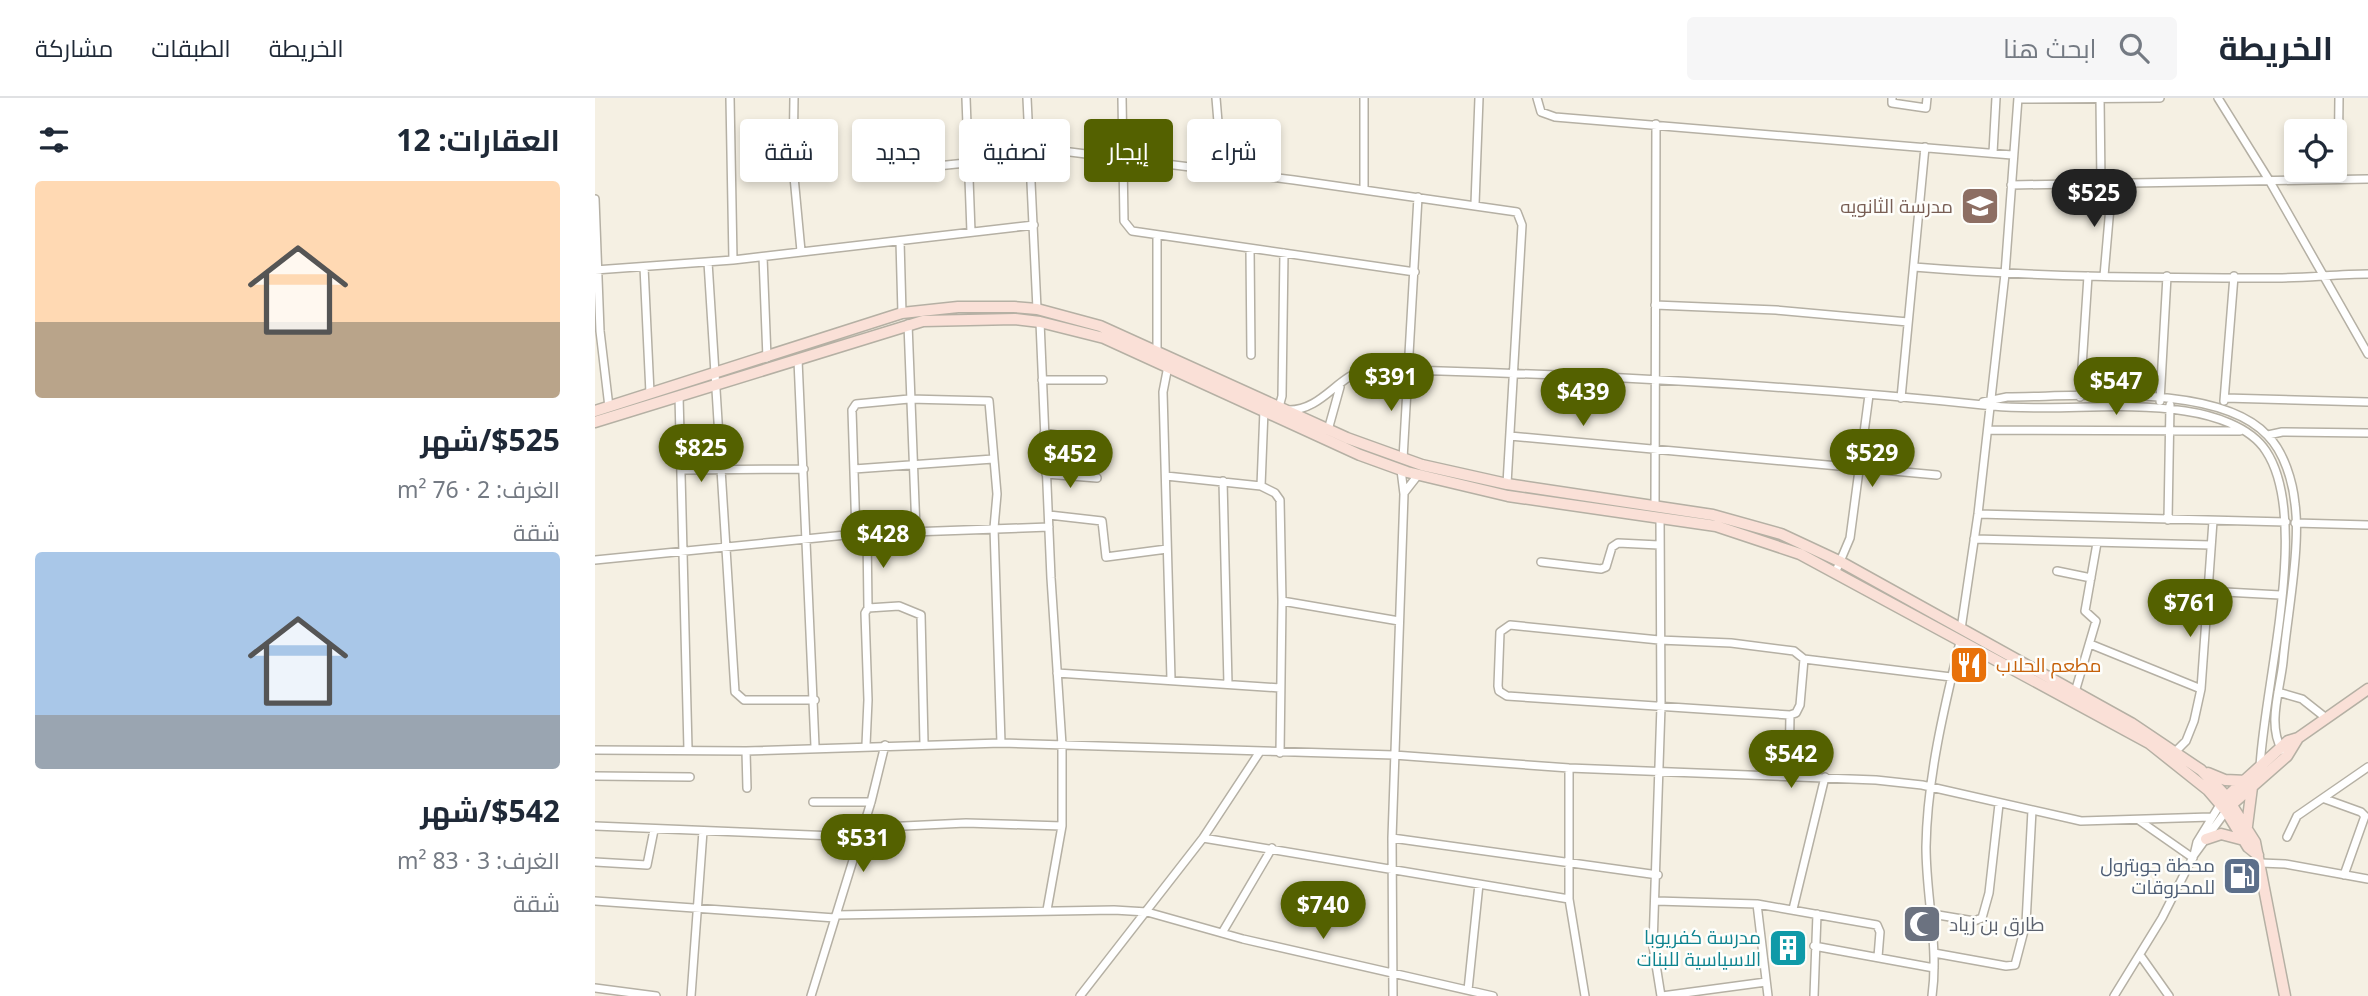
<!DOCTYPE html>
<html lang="ar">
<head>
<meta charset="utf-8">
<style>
  :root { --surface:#fff; --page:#f6f6f7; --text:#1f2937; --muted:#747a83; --line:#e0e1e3; --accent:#546100 }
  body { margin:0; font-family:"Noto Sans",Cairo,sans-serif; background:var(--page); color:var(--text); direction:rtl; height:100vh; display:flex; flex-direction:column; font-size:26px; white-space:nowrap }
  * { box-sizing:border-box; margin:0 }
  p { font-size:23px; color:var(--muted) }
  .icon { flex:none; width:38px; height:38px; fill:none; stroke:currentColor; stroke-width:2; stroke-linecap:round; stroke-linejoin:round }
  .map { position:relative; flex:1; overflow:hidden; direction:ltr }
  .drawer { display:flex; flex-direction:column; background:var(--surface); width:595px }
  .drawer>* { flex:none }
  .hud { position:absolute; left:21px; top:21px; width:665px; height:63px; direction:rtl; display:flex; gap:14px }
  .controls { position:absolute; left:1689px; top:21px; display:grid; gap:14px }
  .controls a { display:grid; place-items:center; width:63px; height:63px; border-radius:7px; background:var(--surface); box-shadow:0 4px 10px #0003; font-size:35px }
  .price { position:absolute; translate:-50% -60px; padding:0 16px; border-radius:24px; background:var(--accent); color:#fff; font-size:23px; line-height:46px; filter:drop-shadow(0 2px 4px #0008) }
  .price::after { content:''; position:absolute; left:50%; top:42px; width:21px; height:16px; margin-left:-10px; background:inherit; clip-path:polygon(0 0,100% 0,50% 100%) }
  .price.active { background:#222; color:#fff }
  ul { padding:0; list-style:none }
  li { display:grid; align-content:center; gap:14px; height:371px; padding:0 35px }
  li span { display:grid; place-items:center; height:217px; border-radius:7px; color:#555 }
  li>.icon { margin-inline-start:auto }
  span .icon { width:126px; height:126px; fill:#fffc; stroke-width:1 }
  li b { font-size:30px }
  h2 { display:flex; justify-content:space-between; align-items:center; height:84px; padding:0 35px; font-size:30px }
  .pill { padding:0 24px; border-radius:7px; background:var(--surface); box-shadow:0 4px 10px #0003; font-size:24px; line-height:63px }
  .pill.active { background:var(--accent); color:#fff }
  header { display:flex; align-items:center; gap:42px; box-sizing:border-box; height:98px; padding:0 35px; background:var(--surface); border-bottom:2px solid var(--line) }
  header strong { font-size:33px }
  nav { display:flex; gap:38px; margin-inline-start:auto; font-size:24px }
  .search { width:490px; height:63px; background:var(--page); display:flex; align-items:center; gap:18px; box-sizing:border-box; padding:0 24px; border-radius:7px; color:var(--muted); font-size:26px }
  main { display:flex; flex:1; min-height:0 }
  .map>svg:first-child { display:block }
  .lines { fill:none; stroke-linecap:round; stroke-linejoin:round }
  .street-casing { stroke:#b5b0a4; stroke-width:10 }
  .secondary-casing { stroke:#b5b0a4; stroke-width:13 }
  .street { stroke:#fff; stroke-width:7 }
  .secondary { stroke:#fae0d7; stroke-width:10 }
  .labels { text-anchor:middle; stroke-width:5; stroke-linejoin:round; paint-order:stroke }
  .education-label { font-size:19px; fill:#785e54; stroke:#fefefb; text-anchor:end }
  .food-label { font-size:19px; fill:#c56008; stroke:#fefefb; text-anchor:start }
  .service-label { font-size:19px; fill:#4e5e75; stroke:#fefefb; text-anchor:end }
  .worship-label { font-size:19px; fill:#5b616d; stroke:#fefefb; text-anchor:start }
  .culture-label { font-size:19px; fill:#0d838f; stroke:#fefefb; text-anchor:end }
</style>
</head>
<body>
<header>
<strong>الخريطة</strong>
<div class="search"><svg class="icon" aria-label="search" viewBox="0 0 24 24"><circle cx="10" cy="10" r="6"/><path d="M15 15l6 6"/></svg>ابحث هنا</div>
<nav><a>الخريطة</a><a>الطبقات</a><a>مشاركة</a></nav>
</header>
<main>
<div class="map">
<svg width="1773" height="898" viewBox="0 0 1773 898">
  <rect width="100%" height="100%" fill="#f5f0e3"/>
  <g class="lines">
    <g class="street-casing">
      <path id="street" d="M135,0L138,162
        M199,0L198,68L206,153
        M371,0L376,134
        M432,0L442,211
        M527,0L529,123L537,133L820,174
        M621,0L627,72
        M769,0V91
        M942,0L946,14L960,19L1417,57
        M1297,0V5L1331,10L1332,0
        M1505,0L1506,86
        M1623,0L1674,82L1773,256
        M1423,1L1565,0
        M435,49L699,82L922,114L927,127L912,386
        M1398,55L1401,0
        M294,73L371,65
        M1743,81L1744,0
        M1416,87L1773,81
        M0,101L5,233L14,309
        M880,106L884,0
        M305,143L307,215
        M655,151L656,257
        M168,159L172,260
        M113,164L140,594L149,602H220
        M49,169L55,295
        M1319,169C1440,179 1561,180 1682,180C1712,180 1743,176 1773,176
        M0,172L138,162L439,127
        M1509,178L1517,86
        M1060,207L1181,212L1313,224
        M445,224L456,480L467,647V728L452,812
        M313,226L321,432
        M562,253V138
        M203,262L220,648
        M573,268L568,294L576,581
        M447,282H508
        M84,298L93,651
        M1485,299L1493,178
        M1306,300L1330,49
        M1630,300L1773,304
        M1565,303L1572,178
        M1629,303L1639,178
        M1388,304L1412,299C1481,299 1624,284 1673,338C1689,354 1698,384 1700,406C1706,448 1692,519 1688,564C1685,592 1672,627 1687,652
        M684,309L687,298L689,155
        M694,312C728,312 743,276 774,271C982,276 1192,286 1398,308C1461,314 1527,303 1590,313C1617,317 1655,328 1671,353C1716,421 1669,588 1665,669
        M733,332L745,289
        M1393,332L1645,333
        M449,335L505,344
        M1673,337L1687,334L1773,335
        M915,338L1342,377
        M808,361L823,99
        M259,371L398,361
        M86,372L209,371
        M451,376L502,380
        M571,378L666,388L680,395L685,402L687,503L685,655
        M628,383L633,586
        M666,388L669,312
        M809,395L823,377
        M1060,407L1061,26
        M1383,416L1691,424
        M454,417L507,423L511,459L572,451
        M1065,420L1066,608L1058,848L1066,898
        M1573,422L1575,307
        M1700,425L1773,427
        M272,435L273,510
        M261,436L257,312L261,306L314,301L394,303L402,396L399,430L406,645
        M1379,441L1616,447
        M0,462L261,436L454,429
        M946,464L1006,471L1011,469L1017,449L1023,445L1064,447
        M1241,473L1255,440L1274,297
        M1462,473L1496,480
        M1612,493L1685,497
        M687,503L804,523
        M1366,531L1383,416L1410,176L1423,0
        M1495,546L1606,591
        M1209,561L1205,607L1201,615L1195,617L912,598L904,593L903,588L905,534L915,527L1064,542L1136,545L1199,553L1209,561L1356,579
        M462,575L685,590
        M1480,594L1501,523L1490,513L1502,445
        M1683,594L1707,601L1731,620
        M271,647L273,602L270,515L273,510L304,508L326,517L329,645
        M0,652L151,653L406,645L799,657L974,670L1281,682L1327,687L1486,723L1616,719
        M151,653L152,690
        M1578,656L1591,643L1599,623L1606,591L1618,423
        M974,670V801L990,898
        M0,678L95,679
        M1194,678L1195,617
        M1730,701L1766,714L1770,718L1749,777
        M218,704H276
        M1545,723L1598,760
        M0,728L264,739
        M268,730L371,725L467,728
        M1692,739L1702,718L1773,669
        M608,740L974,801
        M797,740L1063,777
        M1599,757L1602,744L1626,705
        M0,764L52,767L59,732
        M1666,765L1690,766L1773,781
        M0,803L240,820
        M1061,803L1162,806L1282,827L1285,834L1283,859
        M1162,806L1173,898
        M1198,811L1230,679
        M1337,816L1379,823L1387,820L1394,795L1404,706
        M241,817L519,812L552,814L648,841L898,898
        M627,835L677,750
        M1219,848L1339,870
        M1339,855L1411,868L1420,867L1431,825L1437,712
        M1545,857L1574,898
        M0,890L61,898
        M873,892L884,786
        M96,898L108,733
        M216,898L276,704L290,647
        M485,898L608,740L664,655
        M798,898L797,740L809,396L806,372
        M1067,898L1171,884
        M1219,898L1222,816
        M1337,898C1344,848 1331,799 1331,749C1332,681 1349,610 1365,544
        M1519,898L1567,820L1599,757L1631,713"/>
    </g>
    <g class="secondary-casing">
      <path id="secondary" d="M0,313L307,215L363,209H419L442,211L505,228L752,340L827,367L912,386L1118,417L1186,436L1246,464L1536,625L1606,672L1631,698L1660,744L1690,898
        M0,324L328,223L420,221L445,224L509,240L765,357L812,374L913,398L1121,428L1205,456L1554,645L1613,692L1631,713L1653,749L1663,757
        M1613,675L1630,682L1652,683
        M1627,703L1693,643L1703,640L1773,591
        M1635,708L1692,658L1703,640
        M1652,728L1657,689
        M1611,741L1626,736L1649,742"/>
    </g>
    <use href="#street" class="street"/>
    <use href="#secondary" class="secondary"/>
  </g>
  <defs>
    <g id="school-square" transform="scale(2.0125)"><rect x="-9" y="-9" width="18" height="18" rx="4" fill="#8d6e63" stroke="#fefefb"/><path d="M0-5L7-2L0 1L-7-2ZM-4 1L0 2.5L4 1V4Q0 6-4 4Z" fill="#fff"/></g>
    <g id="restaurant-square" transform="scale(2.0125)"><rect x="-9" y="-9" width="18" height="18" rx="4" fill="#e8710a" stroke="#fefefb"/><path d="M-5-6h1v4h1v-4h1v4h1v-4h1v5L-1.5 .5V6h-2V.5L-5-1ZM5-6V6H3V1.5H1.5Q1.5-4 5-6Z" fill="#fff"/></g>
    <g id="fuel-square" transform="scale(2.0125)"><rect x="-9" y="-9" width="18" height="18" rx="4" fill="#5c6f8a" stroke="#fefefb"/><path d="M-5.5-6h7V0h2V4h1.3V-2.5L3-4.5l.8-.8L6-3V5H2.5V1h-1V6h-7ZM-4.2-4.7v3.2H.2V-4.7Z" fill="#fff"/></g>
    <g id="mosque-square" transform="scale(2.0125)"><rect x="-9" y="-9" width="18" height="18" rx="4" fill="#6b7280" stroke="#fefefb"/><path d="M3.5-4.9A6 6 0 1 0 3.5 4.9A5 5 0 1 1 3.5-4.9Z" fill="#fff"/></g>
    <g id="building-square" transform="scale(2.0125)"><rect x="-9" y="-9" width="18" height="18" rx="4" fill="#0f9aa8" stroke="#fefefb"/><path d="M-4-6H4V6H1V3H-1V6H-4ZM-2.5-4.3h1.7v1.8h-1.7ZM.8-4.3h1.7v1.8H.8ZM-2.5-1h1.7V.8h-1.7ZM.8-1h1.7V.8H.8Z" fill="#fff"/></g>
  </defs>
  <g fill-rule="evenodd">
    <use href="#school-square" x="1385" y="108"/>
    <use href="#restaurant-square" x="1374" y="567"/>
    <use href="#fuel-square" x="1647" y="778"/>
    <use href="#mosque-square" x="1327" y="826"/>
    <use href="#building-square" x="1193" y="850"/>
  </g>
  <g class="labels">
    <g class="education-label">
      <text x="1358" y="115">مدرسة الثانويه</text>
    </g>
    <g class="food-label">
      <text x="1401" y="574">مطعم الحلاب</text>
    </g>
    <g class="service-label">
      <text x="1620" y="774">محطة جوبترول<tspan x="1620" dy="22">للمحروقات</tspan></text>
    </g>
    <g class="worship-label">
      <text x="1354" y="833">طارق بن زياد</text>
    </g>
    <g class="culture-label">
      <text x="1166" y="846">مدرسة كفريوبا<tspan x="1166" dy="22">الاسياسية للبنات</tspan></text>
    </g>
  </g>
</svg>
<div class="controls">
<a><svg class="icon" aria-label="locate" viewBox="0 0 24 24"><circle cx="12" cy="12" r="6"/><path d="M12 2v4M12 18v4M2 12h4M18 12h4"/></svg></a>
</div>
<b class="price active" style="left:1499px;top:131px">$525</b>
<b class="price" style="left:796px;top:315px">$391</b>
<b class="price" style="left:1521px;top:319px">$547</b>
<b class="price" style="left:988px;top:330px">$439</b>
<b class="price" style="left:106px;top:386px">$825</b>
<b class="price" style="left:1277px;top:391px">$529</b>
<b class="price" style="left:475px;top:392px">$452</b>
<b class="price" style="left:288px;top:472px">$428</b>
<b class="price" style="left:1595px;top:541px">$761</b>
<b class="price" style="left:1196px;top:692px">$542</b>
<b class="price" style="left:268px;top:776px">$531</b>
<b class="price" style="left:728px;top:843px">$740</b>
<div class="hud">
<a class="pill">شراء</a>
<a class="pill active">إيجار</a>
<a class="pill">تصفية</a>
<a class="pill">جديد</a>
<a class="pill">شقة</a>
</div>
</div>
<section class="drawer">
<h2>العقارات: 12<svg class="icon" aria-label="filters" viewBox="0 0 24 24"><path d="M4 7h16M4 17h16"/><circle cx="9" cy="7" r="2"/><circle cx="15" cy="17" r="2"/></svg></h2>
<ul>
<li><span style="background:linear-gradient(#ffd9b3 65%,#b9a48a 0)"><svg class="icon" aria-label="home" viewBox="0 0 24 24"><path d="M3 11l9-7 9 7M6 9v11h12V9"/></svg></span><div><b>$525/شهر</b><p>الغرف: 2 · 76 m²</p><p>شقة</p></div></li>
<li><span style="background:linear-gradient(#a9c7e8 75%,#9aa5b1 0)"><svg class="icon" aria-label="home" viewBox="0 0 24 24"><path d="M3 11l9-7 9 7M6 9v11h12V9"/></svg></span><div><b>$542/شهر</b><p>الغرف: 3 · 83 m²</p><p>شقة</p></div></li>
</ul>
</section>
</main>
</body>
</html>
